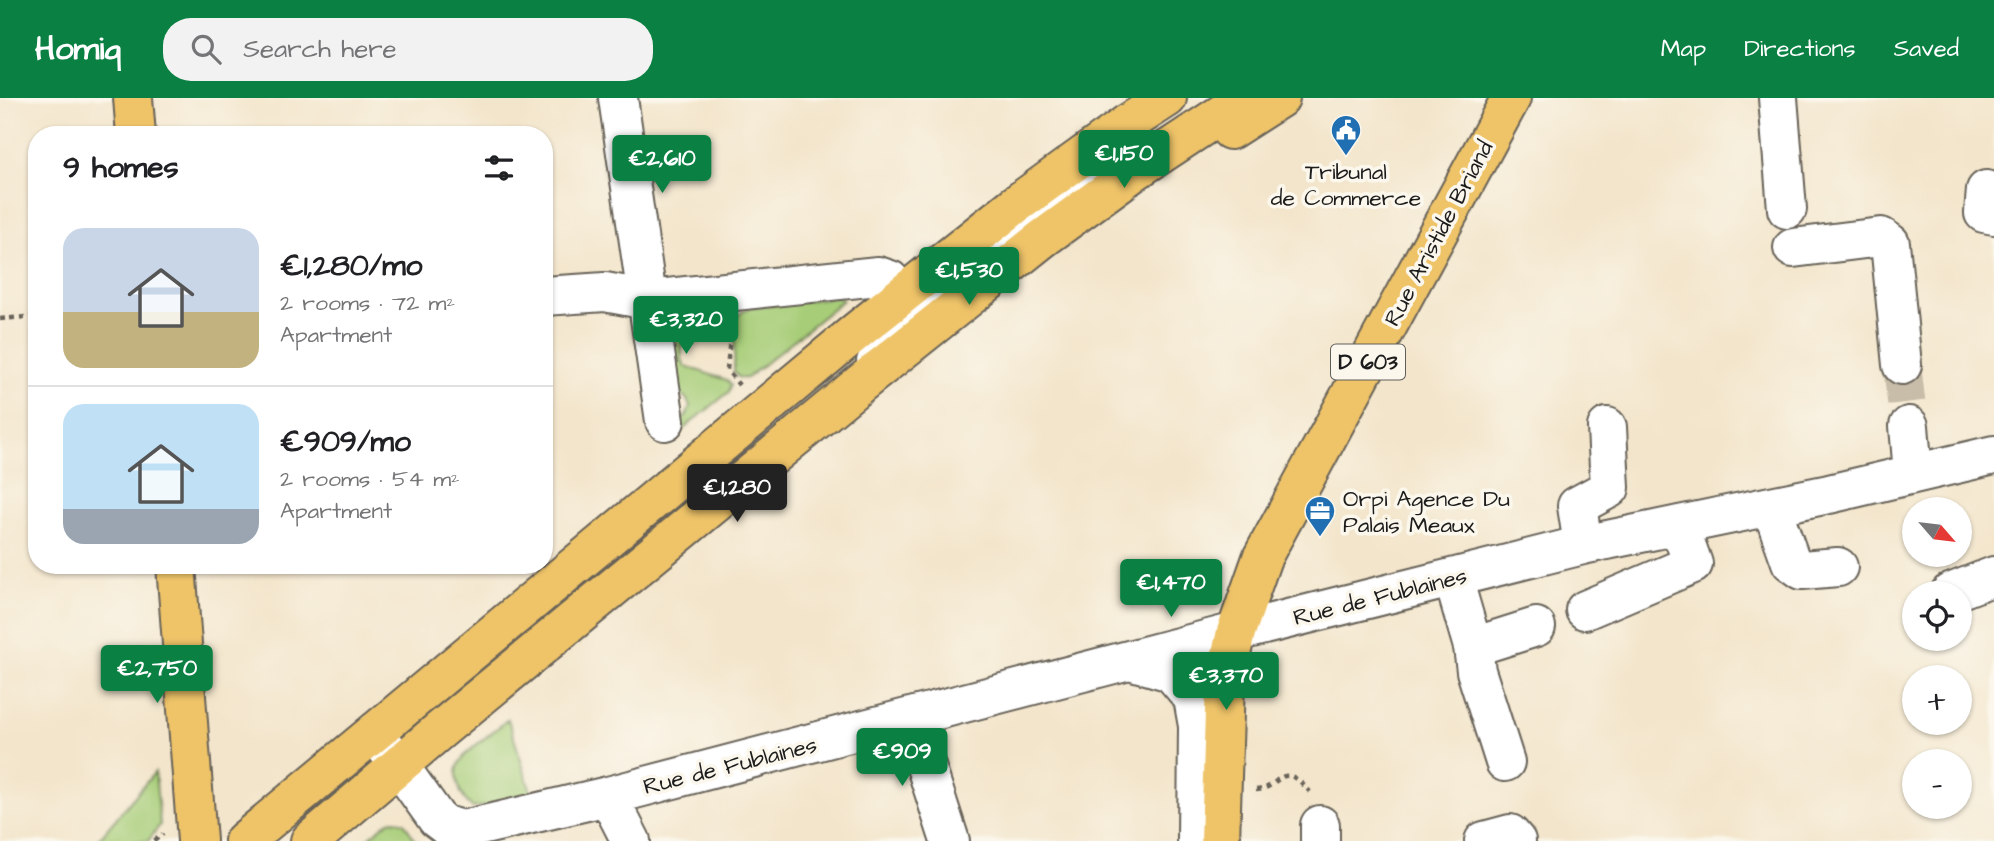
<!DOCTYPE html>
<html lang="en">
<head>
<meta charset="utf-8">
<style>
  :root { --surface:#fff; --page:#f2f2f2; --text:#202124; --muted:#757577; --line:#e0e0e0; --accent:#0b8043 }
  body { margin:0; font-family:"Architects Daughter",sans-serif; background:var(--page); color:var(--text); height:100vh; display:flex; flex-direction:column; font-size:26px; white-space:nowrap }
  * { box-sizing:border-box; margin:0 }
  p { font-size:23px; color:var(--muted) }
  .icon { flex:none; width:38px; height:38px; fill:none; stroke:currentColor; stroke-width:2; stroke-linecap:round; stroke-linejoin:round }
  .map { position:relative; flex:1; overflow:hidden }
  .panel { position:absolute; left:28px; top:28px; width:525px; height:448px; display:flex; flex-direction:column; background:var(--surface); border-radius:28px; box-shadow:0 2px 5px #0004 }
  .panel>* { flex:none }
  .needle { width:46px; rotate:118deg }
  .tools { position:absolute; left:1902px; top:399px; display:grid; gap:14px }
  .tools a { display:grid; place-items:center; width:70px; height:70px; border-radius:50%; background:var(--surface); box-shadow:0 2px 5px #0004; font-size:35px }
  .price { position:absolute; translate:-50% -60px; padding:0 16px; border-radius:7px; background:var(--accent); color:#fff; font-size:23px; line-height:46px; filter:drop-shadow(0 2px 4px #0008) }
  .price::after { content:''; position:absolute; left:50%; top:42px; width:21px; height:16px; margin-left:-10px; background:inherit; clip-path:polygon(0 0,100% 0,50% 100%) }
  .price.active { background:#222; color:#fff }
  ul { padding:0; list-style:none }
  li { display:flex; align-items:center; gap:21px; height:175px; padding:0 35px }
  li+li { border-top:2px solid var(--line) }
  li span { display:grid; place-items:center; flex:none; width:196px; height:140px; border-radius:21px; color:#555 }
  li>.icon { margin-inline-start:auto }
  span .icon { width:84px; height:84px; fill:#fffc; stroke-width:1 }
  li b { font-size:30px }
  h2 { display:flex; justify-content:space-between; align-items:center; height:84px; padding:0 35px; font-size:30px }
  header { display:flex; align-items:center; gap:42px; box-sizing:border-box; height:98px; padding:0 35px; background:var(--accent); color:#fff }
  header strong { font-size:33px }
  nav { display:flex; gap:38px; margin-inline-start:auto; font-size:24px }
  .search { width:490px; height:63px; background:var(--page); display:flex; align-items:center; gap:18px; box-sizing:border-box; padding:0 24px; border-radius:28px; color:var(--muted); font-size:26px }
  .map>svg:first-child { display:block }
  .green { fill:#a7cd78; stroke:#62744a; stroke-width:2 }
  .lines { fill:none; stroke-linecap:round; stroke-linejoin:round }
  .minor-tunnel { stroke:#c8bda8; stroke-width:38; stroke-dasharray:38 19; stroke-linecap:butt }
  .minor-casing { stroke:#676259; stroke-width:42 }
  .major-casing { stroke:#676259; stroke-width:42 }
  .path { stroke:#676259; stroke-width:4.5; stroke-dasharray:5 5; stroke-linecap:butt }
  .minor { stroke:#fff; stroke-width:38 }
  .major { stroke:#efc469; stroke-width:38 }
  .labels { text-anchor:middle; stroke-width:7; stroke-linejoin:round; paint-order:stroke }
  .shield { fill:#fbf7ec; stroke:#5f5e5a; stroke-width:2 }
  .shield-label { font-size:21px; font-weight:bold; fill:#1c1c1c }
  .poi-label { font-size:23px; fill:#1c1c1c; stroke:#fbf7ec }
  .street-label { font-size:23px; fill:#1c1c1c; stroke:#fbf7ec }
</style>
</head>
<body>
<header>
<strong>Homiq</strong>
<div class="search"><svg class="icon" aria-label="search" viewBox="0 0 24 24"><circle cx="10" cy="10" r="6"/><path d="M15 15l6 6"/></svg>Search here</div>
<nav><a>Map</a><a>Directions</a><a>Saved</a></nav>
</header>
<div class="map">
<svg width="1994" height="743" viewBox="0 0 1994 743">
  <rect width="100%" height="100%" fill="#fbf7ec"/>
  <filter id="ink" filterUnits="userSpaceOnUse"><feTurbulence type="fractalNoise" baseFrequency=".0143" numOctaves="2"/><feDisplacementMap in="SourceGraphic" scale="14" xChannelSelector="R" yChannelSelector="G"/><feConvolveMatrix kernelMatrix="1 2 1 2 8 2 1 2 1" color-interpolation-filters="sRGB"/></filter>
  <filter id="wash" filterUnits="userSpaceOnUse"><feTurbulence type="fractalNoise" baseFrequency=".00686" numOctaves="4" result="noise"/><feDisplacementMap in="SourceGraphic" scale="28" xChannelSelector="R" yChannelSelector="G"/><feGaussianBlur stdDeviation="1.57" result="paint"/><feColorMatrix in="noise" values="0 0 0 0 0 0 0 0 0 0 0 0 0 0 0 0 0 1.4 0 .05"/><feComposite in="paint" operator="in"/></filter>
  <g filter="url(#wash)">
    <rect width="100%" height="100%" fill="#f3e5cb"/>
    <path class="green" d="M837,199L843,202L747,280C740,281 737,280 734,273L735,225C737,216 741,214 750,210Z
      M719,214L725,216L728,223L725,232L721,235L713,230C687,235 676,240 684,268L727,282L731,287L729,294L666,345L661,346L659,340L687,317L690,308L686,300L676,294L669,229C682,212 699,215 719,214Z
      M508,621L533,700L473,710C460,700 451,677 462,661C471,649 496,632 508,621Z
      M155,674L160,727L148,743H97Z
      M395,722L404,725L416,743H365L389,723Z"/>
  </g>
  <g filter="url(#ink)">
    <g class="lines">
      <path class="minor-tunnel" d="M1902,267L1909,328"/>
      <g class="minor-casing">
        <path id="minor" d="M618,0L665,323
          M1778,0L1787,111
          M1986,92L1984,115L1994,117
          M1793,150L1881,139L1890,145L1902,267
          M544,198L605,194L648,202L878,178L890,182L901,198
          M876,264L915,214L1052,106L1114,62L1127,26
          M1909,328L1913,376
          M1771,408L1791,464L1802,472L1838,469
          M1583,447L1577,408L1610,390L1607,329
          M1453,480L1473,549L1536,529
          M1950,495L1994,478
          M1585,512L1693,466L1679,427
          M1473,549L1476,573L1505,664
          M1130,562L1171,574L1193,600L1198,628L1197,743
          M910,619L950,743
          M375,634L437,721L445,727L463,732L608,698L1236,534L1583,447L1829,396L1994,357
          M608,698L631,743
          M1320,743V727
          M1484,743L1510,736L1516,743"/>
      </g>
      <g class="major-casing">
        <path id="major" d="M133,0L136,37
          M1230,32L1280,0
          M176,467L197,743
          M244,743L857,233L1015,107L1127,26L1167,0
          M310,743L439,633L860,286L1042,141L1135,73L1246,0
          M1220,743L1225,583L1236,534L1262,460L1511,0"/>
      </g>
      <path class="path" d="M0,221L37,218
        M731,227L727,272L739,287
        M1256,692C1281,691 1280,659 1310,694
        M154,743L163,736"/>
      <use href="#minor" class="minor"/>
      <use href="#major" class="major"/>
    </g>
  </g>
  <defs>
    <g id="civic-pin" transform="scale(1.575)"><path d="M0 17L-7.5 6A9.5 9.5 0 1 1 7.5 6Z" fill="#1f6fb2" stroke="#fbf7ec"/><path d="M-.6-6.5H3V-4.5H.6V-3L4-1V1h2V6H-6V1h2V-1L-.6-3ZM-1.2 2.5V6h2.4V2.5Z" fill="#fff"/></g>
    <g id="office-pin" transform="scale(1.575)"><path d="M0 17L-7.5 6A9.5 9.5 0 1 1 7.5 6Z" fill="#1f6fb2" stroke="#fbf7ec"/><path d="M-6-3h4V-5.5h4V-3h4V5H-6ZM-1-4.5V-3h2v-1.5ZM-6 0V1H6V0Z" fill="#fff"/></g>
  </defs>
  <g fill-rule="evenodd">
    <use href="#civic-pin" x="1346" y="32"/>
    <use href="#office-pin" x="1320" y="413"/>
  </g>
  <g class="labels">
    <rect class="shield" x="1331" y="246.5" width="74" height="35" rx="5"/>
    <g class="shield-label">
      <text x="1368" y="271">D 603</text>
    </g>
    <g class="poi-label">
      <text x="1346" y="81">Tribunal<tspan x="1346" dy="26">de Commerce</tspan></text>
      <text x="1343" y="408" text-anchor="start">Orpi Agence Du<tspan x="1343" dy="26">Palais Meaux</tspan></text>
    </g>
    <g class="street-label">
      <text transform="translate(1438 135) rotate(-62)" y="8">Rue Aristide Briand</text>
      <text transform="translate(1380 498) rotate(-14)" y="8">Rue de Fublaines</text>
      <text transform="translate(730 667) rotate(-14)" y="8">Rue de Fublaines</text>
    </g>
  </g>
</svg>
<div class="tools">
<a><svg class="needle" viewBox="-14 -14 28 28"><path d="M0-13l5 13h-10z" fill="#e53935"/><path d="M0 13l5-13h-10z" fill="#757577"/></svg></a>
<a><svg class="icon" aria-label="locate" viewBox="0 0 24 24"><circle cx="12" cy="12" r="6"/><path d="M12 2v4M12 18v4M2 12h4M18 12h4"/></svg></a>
<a>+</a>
<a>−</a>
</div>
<b class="price" style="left:1124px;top:92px">€1,150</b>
<b class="price" style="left:662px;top:97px">€2,610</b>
<b class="price" style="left:969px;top:209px">€1,530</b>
<b class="price" style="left:686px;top:258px">€3,320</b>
<b class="price active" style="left:737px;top:426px">€1,280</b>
<b class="price" style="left:1171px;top:521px">€1,470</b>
<b class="price" style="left:157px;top:607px">€2,750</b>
<b class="price" style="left:1226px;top:614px">€3,370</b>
<b class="price" style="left:902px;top:690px">€909</b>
<section class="panel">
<h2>9 homes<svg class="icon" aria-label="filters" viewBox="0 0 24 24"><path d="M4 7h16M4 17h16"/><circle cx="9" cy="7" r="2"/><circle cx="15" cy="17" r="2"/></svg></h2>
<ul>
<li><span style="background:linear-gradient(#c9d6e8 60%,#c2b280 0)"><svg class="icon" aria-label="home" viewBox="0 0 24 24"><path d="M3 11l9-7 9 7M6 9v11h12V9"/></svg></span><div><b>€1,280/mo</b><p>2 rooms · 72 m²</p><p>Apartment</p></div></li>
<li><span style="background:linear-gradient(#bfe0f5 75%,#9aa5b1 0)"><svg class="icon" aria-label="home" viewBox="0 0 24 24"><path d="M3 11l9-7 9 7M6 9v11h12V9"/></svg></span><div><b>€909/mo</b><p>2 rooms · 54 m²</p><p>Apartment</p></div></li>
</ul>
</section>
</div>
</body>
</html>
